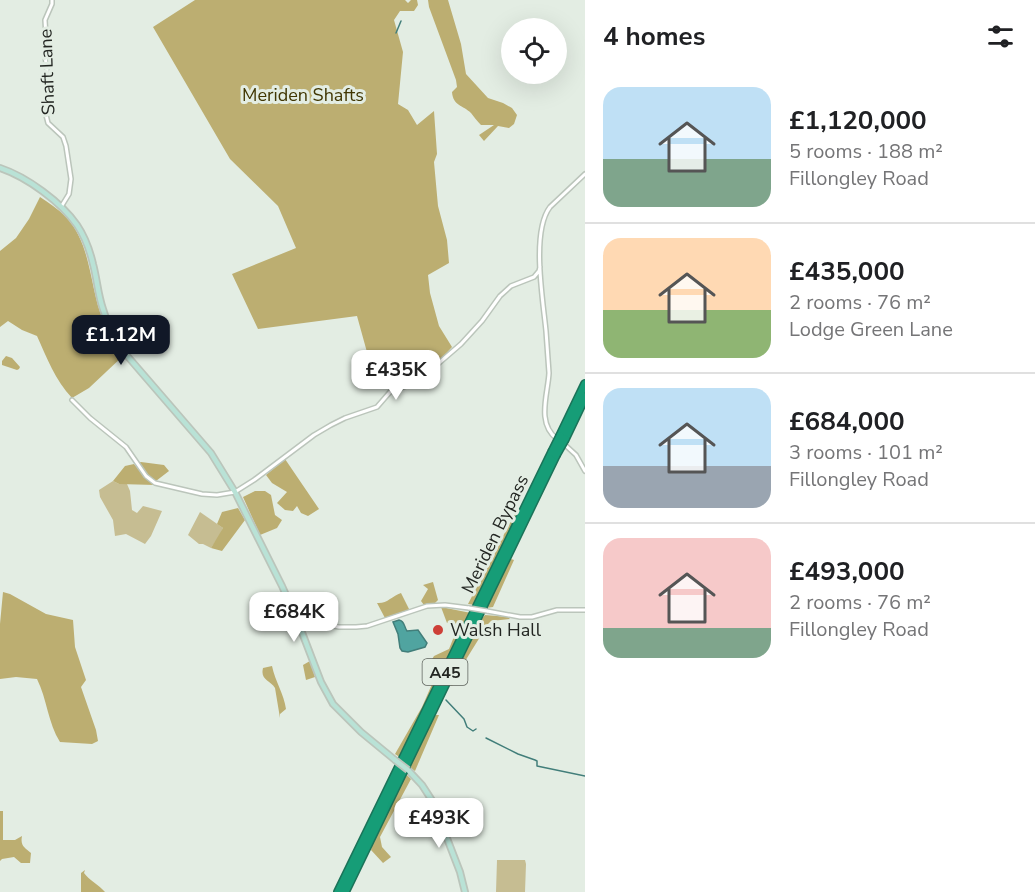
<!DOCTYPE html>
<html lang="en">
<head>
<meta charset="utf-8">
<style>
  :root { --surface:#fff; --page:#f2f2f2; --text:#202124; --muted:#757577; --line:#e0e0e0; --accent:#111827 }
  body { margin:0; font-family:"Nunito Sans",sans-serif; background:var(--page); color:var(--text); height:100vh; display:flex; flex-direction:column; font-size:22px; white-space:nowrap }
  * { box-sizing:border-box; margin:0 }
  p { font-size:20px; color:var(--muted) }
  .icon { flex:none; width:33px; height:33px; fill:none; stroke:currentColor; stroke-width:2; stroke-linecap:round; stroke-linejoin:round }
  .map { position:relative; flex:1; overflow:hidden }
  .side { display:flex; flex-direction:column; background:var(--surface); width:450px }
  .side>* { flex:none }
  .buttons { position:absolute; left:501px; top:18px; display:grid; gap:12px }
  .buttons a { display:grid; place-items:center; width:66px; height:66px; border-radius:50%; background:var(--surface); box-shadow:0 6px 24px #0002; font-size:30px }
  .price { position:absolute; translate:-50% -51px; padding:0 14px; border-radius:12px; background:#fff; color:#222; font-size:20px; line-height:39px; filter:drop-shadow(0 2px 3px #0008) }
  .price::after { content:''; position:absolute; left:50%; top:36px; width:18px; height:14px; margin-left:-9px; background:inherit; clip-path:polygon(0 0,100% 0,50% 100%) }
  .price.on { background:var(--accent); color:#fff }
  ul { padding:0; list-style:none }
  li { display:flex; align-items:center; gap:18px; height:150px; padding:0 18px }
  li+li { border-top:2px solid var(--line) }
  li span { display:grid; place-items:center; flex:none; width:168px; height:120px; border-radius:18px; color:#555 }
  li>.icon { margin-inline-start:auto }
  span .icon { width:72px; height:72px; fill:#fffc; stroke-width:1 }
  li b { font-size:26px }
  h2 { display:flex; justify-content:space-between; align-items:center; height:72px; padding:0 18px; font-size:26px }
  main { display:flex; flex:1; min-height:0 }
  .map>svg:first-child { display:block }
  .green { fill:#c6bd92 }
  .forest { fill:#bcae71 }
  .water { fill:#50a4a0; stroke:#427e7a; stroke-width:1.5 }
  .lines { fill:none; stroke-linecap:round; stroke-linejoin:round }
  .stream { stroke:#427e7a; stroke-width:1.5 }
  .street-casing { stroke:#bbc5bb; stroke-width:6 }
  .secondary-casing { stroke:#bbc5bb; stroke-width:8 }
  .highway-casing { stroke:#1b7359; stroke-width:10 }
  .street { stroke:#fff; stroke-width:3 }
  .secondary { stroke:#b9e2d6; stroke-width:4.5 }
  .highway { stroke:#169d77; stroke-width:7 }
  .street-bridge-casing { stroke:#bbc5bb; stroke-width:6; stroke-linecap:butt }
  .secondary-bridge-casing { stroke:#bbc5bb; stroke-width:8; stroke-linecap:butt }
  .highway-bridge-casing { stroke:#1b7359; stroke-width:10; stroke-linecap:butt }
  .street-bridge { stroke:#fff; stroke-width:3 }
  .secondary-bridge { stroke:#b9e2d6; stroke-width:4.5 }
  .highway-bridge { stroke:#169d77; stroke-width:7 }
  .poi-dot { fill:#cd3f37; stroke:#e3ede3; stroke-width:2 }
  .labels { text-anchor:middle; stroke-width:6; stroke-linejoin:round; paint-order:stroke }
  .shield { fill:#e3ede3; stroke:#5d625c; stroke-width:1.5 }
  .shield-label { font-size:16px; font-weight:bold; fill:#232622 }
  .street-label { font-size:18px; fill:#232622; stroke:#e3ede3 }
  .park-label { font-size:18px; fill:#403602; stroke:#e3ede3 }
  .poi-label { font-size:18px; fill:#232622; stroke:#e3ede3; text-anchor:start }
</style>
</head>
<body>
<main>
<div class="map">
<svg width="585" height="892" viewBox="0 0 585 892">
  <rect width="100%" height="100%" fill="#e3ede3"/>
  <path class="green" d="M113,481L119,484H127L130,491L132,510L137,513L143,506L162,511L151,536L145,544L126,534L115,536L113,520L100,497L99,490Z
    M200,512L223,528L220,535L211,548L203,544H199L188,535Z
    M497,860H525L526,864L525,892H496Z"/>
  <path class="forest" d="M195,0H405L408,3L411,0H417L418,5L414,11H400L394,20L403,52L398,104L408,110L417,125L434,111L437,154L434,162L438,206L447,240L449,263L428,275L430,293L439,326L452,347L442,358L418,377L413,369L396,373L390,365L377,372L374,364L370,363L357,316L258,329L232,274L296,248L278,206L230,159L153,27Z
    M428,0H448L461,44L466,74L488,98L503,103L512,108L517,115L514,124L509,128L498,126L484,141L479,135L494,125H481C477,121 474,117 471,113C463,105 453,106 452,92L457,87L456,80L429,7Z
    M40,197C49,203 58,209 66,217C92,245 89,286 103,320C108,332 116,344 123,356L89,388L72,398C55,380 47,358 37,336L22,330L8,321L0,327V251L16,238L29,219Z
    M6,356L12,358L20,367L19,369L17,370L2,365V361Z
    M285,459L319,509L308,516L301,513L297,506L293,511L285,510L277,503L287,492L272,483L266,475Z
    M141,462L164,465L169,471L156,481L151,478L137,463Z
    M134,464L145,477L155,485L119,484L113,481L125,466Z
    M255,491H265L271,495L275,515L282,520L277,528L260,535L243,497Z
    M238,508L245,520L222,551L211,548L223,528L217,524L222,512Z
    M516,511H519V515L475,605L468,604Z
    M511,559L514,560L493,607L486,608Z
    M433,582L438,600L433,605H424L421,601L428,589L423,585Z
    M3,592L10,594L46,614L73,620L75,647L86,680L81,687L96,730L98,741L92,744L60,742C48,723 47,699 37,679L16,677L0,679V624Z
    M401,593L410,611L385,618L377,603C387,604 392,596 401,593Z
    M441,607L471,613L401,758L395,754L422,707L439,668L434,669L431,661L434,656L449,649L459,624L447,623Z
    M485,615L508,617L510,619L491,621L488,624L467,658L452,686L451,685L480,621Z
    M310,661L315,677L306,680L303,665Z
    M272,666C275,681 284,694 286,709L280,714V718L275,688C270,680 260,680 263,668Z
    M436,715H439L415,771L409,767L432,721Z
    M405,773L411,779L380,837L382,847L391,857L383,863L371,850L373,841Z
    M0,811H3V840H15L22,836C20,846 25,848 31,853L30,863H21L14,857L2,859L0,861Z
    M85,870L84,873C89,880 99,885 105,892H81V873Z"/>
  <path class="water" d="M399,620C405,621 404,627 407,631L418,630L427,643L425,647L408,652L402,651L400,648L398,634L393,622Z"/>
  <g class="lines">
    <path class="stream" d="M396,33L401,21
      M427,673L432,680
      M446,700L464,719L467,727L473,731L476,729
      M486,738L518,754L535,760L537,761V766L585,776"/>
    <g class="street-casing">
      <path id="street" d="M52,0V4L45,20L46,37L44,48L47,71L46,88L47,100L45,111L48,123L63,137L66,146L71,179L69,194L61,207
        M72,400L90,418L126,447L146,476L155,483L202,494L217,495L235,492L254,480L314,435L331,425L345,418L377,407L390,392L417,382L461,344L482,321L500,296L511,286L534,277L539,271L540,267
        M557,439C536,423 548,394 549,373C548,359 547,345 546,331C543,300 531,232 550,207L585,174
        M564,444L576,455L585,471
        M487,611L520,617H532L557,610H585
        M298,622L305,621L339,627H356L367,626L427,606L445,605L469,608"/>
    </g>
    <g class="secondary-casing">
      <path id="secondary" d="M0,168C27,177 61,202 77,225C85,237 90,251 93,264C97,279 98,295 103,309C107,324 116,337 123,351L211,453L235,492L282,586L298,622L321,682L333,704L361,732L395,760
        M408,770L422,785L433,802L460,872L465,892"/>
    </g>
    <g class="highway-casing">
      <path id="highway" d="M560,436L585,384
        M565,439L585,397
        M338,892L552,452
        M345,892L556,455"/>
    </g>
    <use href="#street" class="street"/>
    <use href="#secondary" class="secondary"/>
    <use href="#highway" class="highway"/>
    <g class="street-bridge-casing">
      <path id="street-bridge" d="M469,608L487,611"/>
    </g>
    <g class="secondary-bridge-casing">
      <path id="secondary-bridge" d="M395,760L408,770"/>
    </g>
    <g class="highway-bridge-casing">
      <path id="highway-bridge" d="M552,452L560,436
        M556,455L565,439"/>
    </g>
    <use href="#street-bridge" class="street-bridge"/>
    <use href="#secondary-bridge" class="secondary-bridge"/>
    <use href="#highway-bridge" class="highway-bridge"/>
  </g>
  <circle class="poi-dot" cx="438" cy="630" r="6"/>
  <g class="labels">
    <rect class="shield" x="422.5" y="659" width="45" height="26" rx="4.5"/>
    <g class="shield-label">
      <text x="445" y="678">A45</text>
    </g>
    <g class="street-label">
      <text transform="translate(47 72) rotate(-92)" y="6">Shaft Lane</text>
      <text transform="translate(495 534) rotate(-64)" y="6">Meriden Bypass</text>
    </g>
    <g class="park-label">
      <text x="303" y="101">Meriden Shafts</text>
    </g>
    <g class="poi-label">
      <text x="450" y="636">Walsh Hall</text>
    </g>
  </g>
</svg>
<div class="buttons">
<a><svg class="icon" aria-label="locate" viewBox="0 0 24 24"><circle cx="12" cy="12" r="6"/><path d="M12 2v4M12 18v4M2 12h4M18 12h4"/></svg></a>
</div>
<b class="price on" style="left:121px;top:366px">£1.12M</b>
<b class="price" style="left:396px;top:401px">£435K</b>
<b class="price" style="left:294px;top:643px">£684K</b>
<b class="price" style="left:439px;top:849px">£493K</b>
</div>
<section class="side">
<h2>4 homes<svg class="icon" aria-label="filters" viewBox="0 0 24 24"><path d="M4 7h16M4 17h16"/><circle cx="9" cy="7" r="2"/><circle cx="15" cy="17" r="2"/></svg></h2>
<ul>
<li><span style="background:linear-gradient(#bfe0f5 60%,#7fa58c 0)"><svg class="icon" aria-label="home" viewBox="0 0 24 24"><path d="M3 11l9-7 9 7M6 9v11h12V9"/></svg></span><div><b>£1,120,000</b><p>5 rooms · 188 m²</p><p>Fillongley Road</p></div></li>
<li><span style="background:linear-gradient(#ffd9b3 60%,#8fb573 0)"><svg class="icon" aria-label="home" viewBox="0 0 24 24"><path d="M3 11l9-7 9 7M6 9v11h12V9"/></svg></span><div><b>£435,000</b><p>2 rooms · 76 m²</p><p>Lodge Green Lane</p></div></li>
<li><span style="background:linear-gradient(#bfe0f5 65%,#9aa5b1 0)"><svg class="icon" aria-label="home" viewBox="0 0 24 24"><path d="M3 11l9-7 9 7M6 9v11h12V9"/></svg></span><div><b>£684,000</b><p>3 rooms · 101 m²</p><p>Fillongley Road</p></div></li>
<li><span style="background:linear-gradient(#f6c9c9 75%,#7fa58c 0)"><svg class="icon" aria-label="home" viewBox="0 0 24 24"><path d="M3 11l9-7 9 7M6 9v11h12V9"/></svg></span><div><b>£493,000</b><p>2 rooms · 76 m²</p><p>Fillongley Road</p></div></li>
</ul>
</section>
</main>
</body>
</html>
